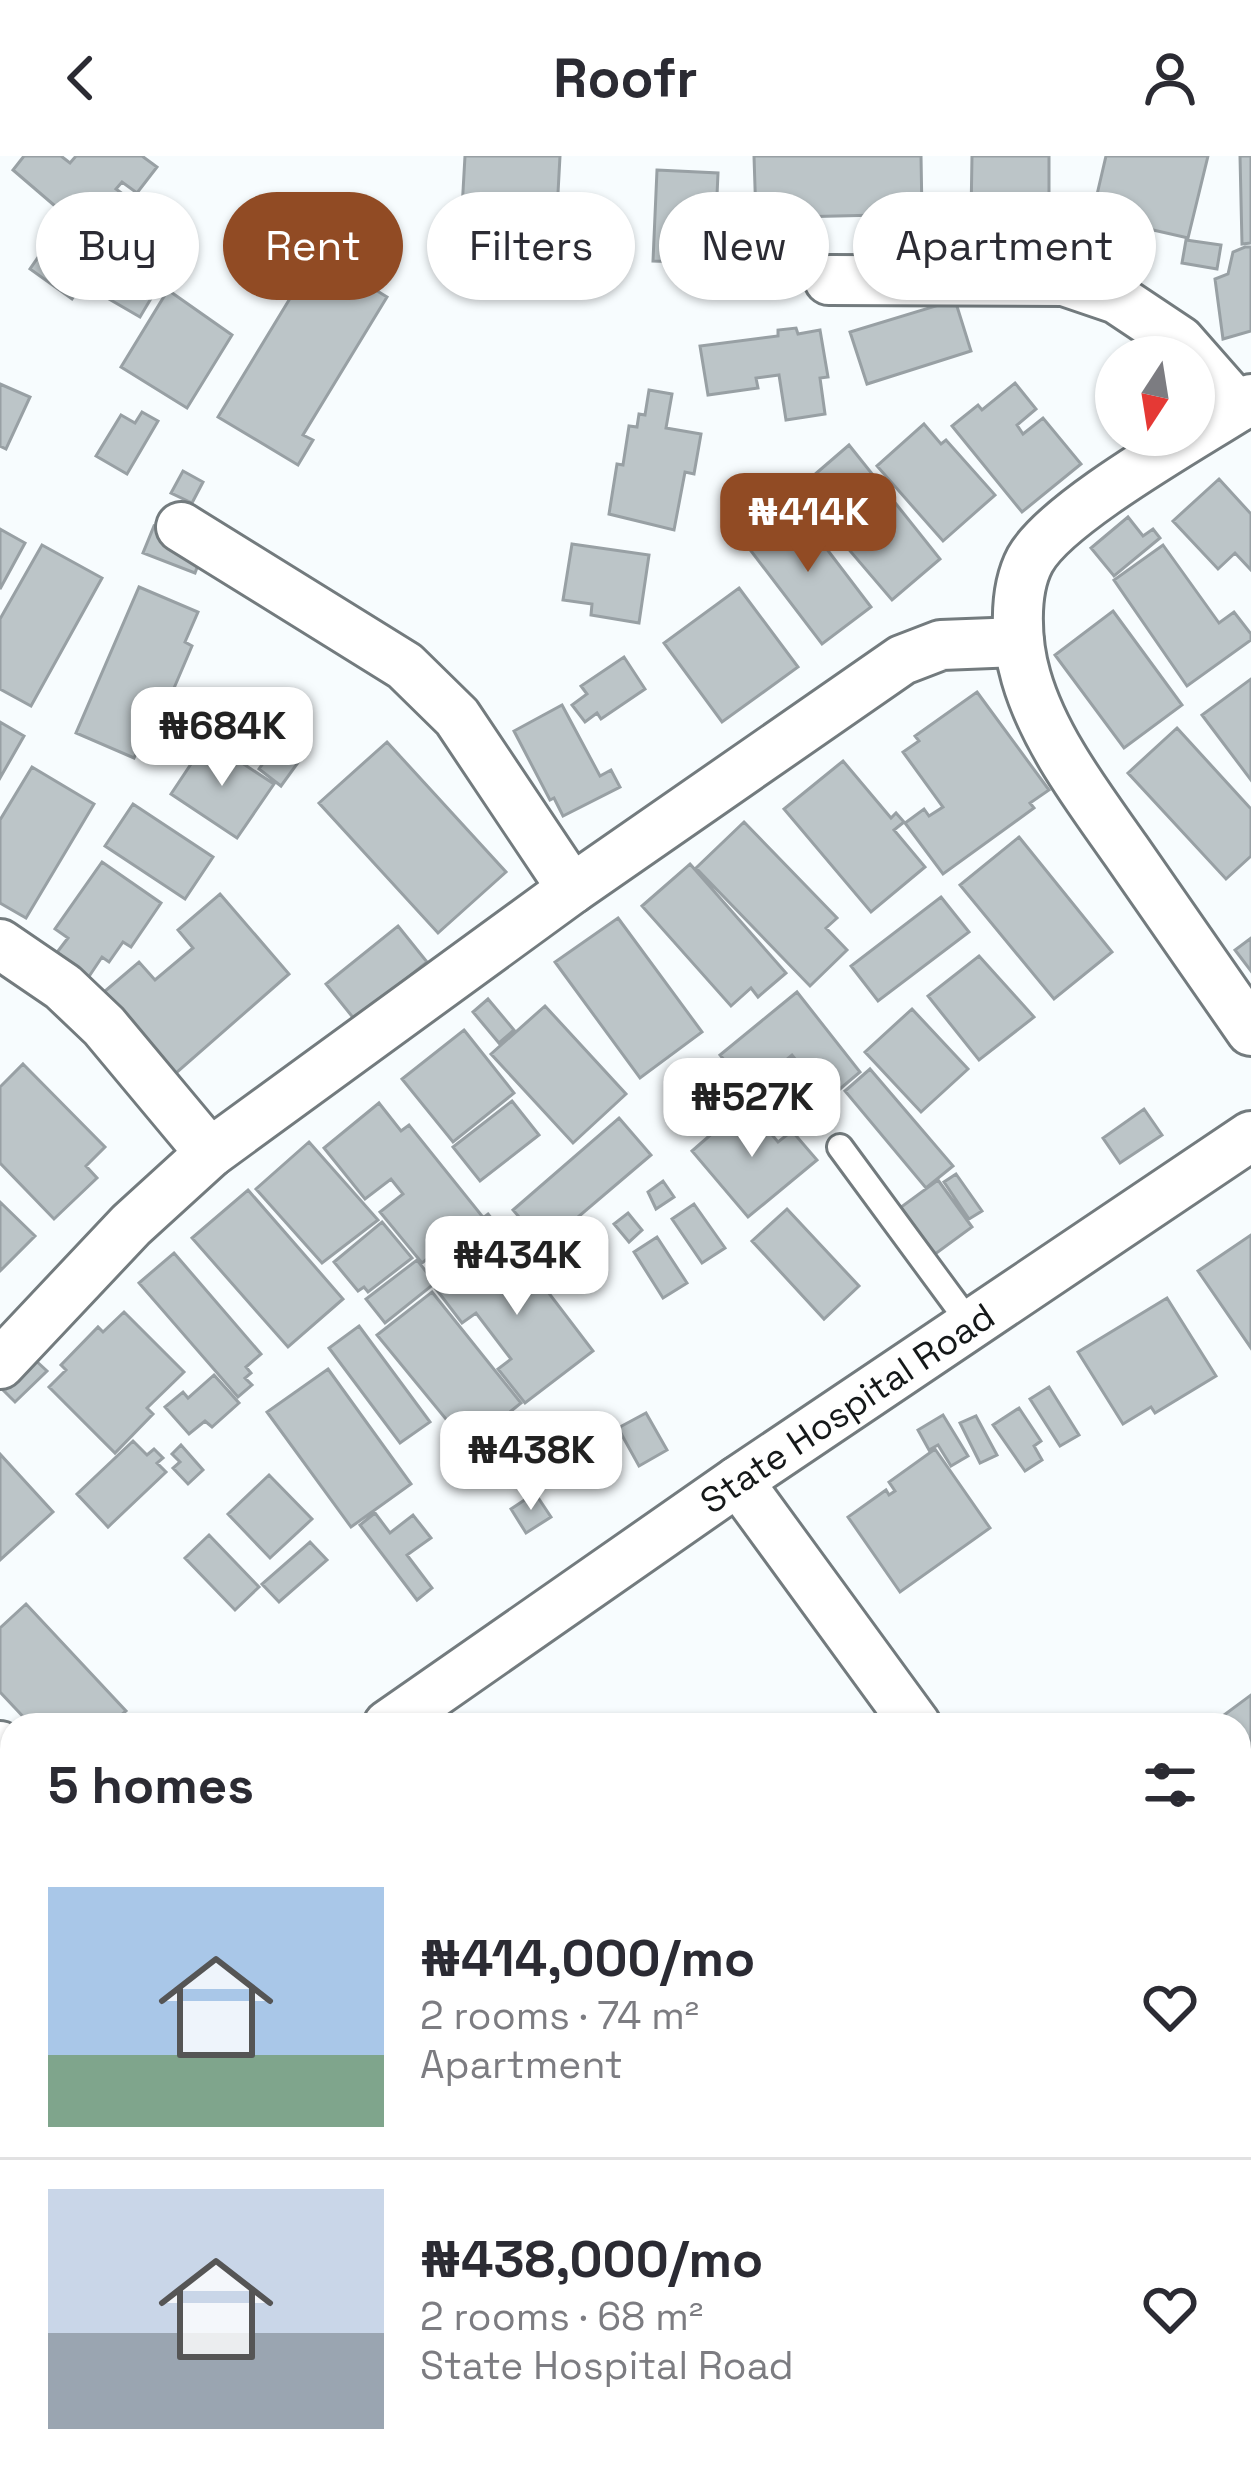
<!DOCTYPE html>
<html lang="en">
<head>
<meta charset="utf-8">
<style>
  :root { --surface:#fff; --page:#f7f7f7; --text:#2b2b33; --muted:#7c7c81; --line:#e1e1e2; --accent:#914b24 }
  body { margin:0; font-family:"Space Grotesk",sans-serif; background:var(--page); color:var(--text); height:100vh; display:flex; flex-direction:column; font-size:45px; white-space:nowrap }
  * { box-sizing:border-box; margin:0 }
  p { font-size:39px; color:var(--muted) }
  .icon { flex:none; width:66px; height:66px; fill:none; stroke:currentColor; stroke-width:2; stroke-linecap:round; stroke-linejoin:round }
  .map { position:relative; flex:1; overflow:hidden }
  .sheet { position:absolute; left:0px; top:1557px; width:1251px; height:771px; display:flex; flex-direction:column; background:var(--surface); border-radius:36px 36px 0 0; box-shadow:0 3px 9px #0004 }
  .sheet>* { flex:none }
  .guide { position:absolute; left:36px; top:36px; width:1179px; height:108px; display:flex; gap:24px }
  .needle { width:78px; rotate:192deg }
  .fabs { position:absolute; left:1095px; top:180px; display:grid; gap:24px }
  .fabs a { display:grid; place-items:center; width:120px; height:120px; border-radius:50%; background:var(--surface); box-shadow:0 3px 9px #0004; font-size:60px }
  .price { position:absolute; translate:-50% -102px; padding:0 27px; border-radius:24px; background:#fff; color:#222; font-size:39px; line-height:78px; filter:drop-shadow(0 3px 6px #0008) }
  .price::after { content:''; position:absolute; left:50%; top:72px; width:36px; height:27px; margin-left:-18px; background:inherit; clip-path:polygon(0 0,100% 0,50% 100%) }
  .price.selected { background:var(--accent); color:#fff }
  ul { padding:0; list-style:none }
  li { display:flex; align-items:center; gap:36px; height:300px; padding:0 48px }
  li+li { border-top:3px solid var(--line) }
  li span { display:grid; place-items:center; flex:none; width:336px; height:240px; border-radius:0px; color:#555 }
  li>.icon { margin-inline-start:auto }
  span .icon { width:144px; height:144px; fill:#fffc; stroke-width:1 }
  li b { font-size:51px }
  h2 { display:flex; justify-content:space-between; align-items:center; height:144px; padding:0 48px; font-size:51px }
  .pill { padding:0 42px; border-radius:54px; background:var(--surface); box-shadow:0 3px 9px #0004; font-size:42px; line-height:108px }
  .pill.selected { background:var(--accent); color:#fff }
  header { display:flex; justify-content:space-between; align-items:center; height:156px; padding:0 48px; background:var(--surface); font-size:54px; font-weight:700 }
  .map>svg:first-child { display:block }
  .building { fill:#bcc5c8; stroke:#98a0a4; stroke-width:3 }
  .lines { fill:none; stroke-linecap:round; stroke-linejoin:round }
  .service-casing { stroke:#737b7e; stroke-width:30 }
  .minor-casing { stroke:#737b7e; stroke-width:54 }
  .service { stroke:#fff; stroke-width:24 }
  .minor { stroke:#fff; stroke-width:48 }
  .labels { text-anchor:middle; stroke-width:9; stroke-linejoin:round; paint-order:stroke }
  .street-label { font-size:36px; fill:#151819; stroke:#fff }
</style>
</head>
<body>
<header><svg class="icon" aria-label="back" viewBox="0 0 24 24"><path d="M15 5l-7 7 7 7"/></svg>Roofr<svg class="icon" aria-label="person" viewBox="0 0 24 24"><circle cx="12" cy="8" r="4"/><path d="M4 21q1-7 8-7t8 7"/></svg></header>
<div class="map">
<svg width="1251" height="2327" viewBox="0 0 1251 2327">
  <rect width="100%" height="100%" fill="#f7fcfe"/>
  <path class="building" d="M24,0H61L70,7L76,0H142L157,11L137,37L122,26L116,33L135,47L116,73L93,56L82,70L55,50L13,14Z
    M465,0H560L553,130L458,124Z
    M754,0H921L922,58L756,62Z
    M972,0H1049V60L971,59Z
    M1106,0H1208L1188,82L1092,60Z
    M1240,0H1251V87L1242,88Z
    M657,14L718,17L714,107L653,105Z
    M65,62L83,75L87,69L112,86L72,143L30,113Z
    M1186,84L1221,89L1217,113L1182,107Z
    M1245,91H1251V175L1223,183L1215,123L1228,118L1233,96Z
    M317,98L387,141L303,279L313,284L298,309L218,261Z
    M111,99L159,129L140,161L90,132Z
    M168,134L232,179L187,252L121,211Z
    M955,144L971,195L867,228L850,176Z
    M796,172L798,178L820,174L828,221L820,222L825,258L786,264L779,219L756,222L758,232L708,239L700,190L778,180V174Z
    M1015,227L1036,253L1017,269L1023,278L1043,262L1081,308L1022,356L952,270L978,249L982,254Z
    M0,228L30,241L6,293L0,290Z
    M649,234L672,238L666,272L701,278L694,318L685,316L674,374L609,358L617,308L623,309L629,270L637,271L639,258L645,259Z
    M142,256L158,265L127,318L96,300L121,259L135,267Z
    M924,268L941,288L946,284L995,339L943,385L877,310Z
    M849,289L940,403L892,444L834,376L827,382L791,339Z
    M183,315L203,326L192,347L171,337Z
    M1219,323L1251,358V414L1235,397L1218,413L1173,365Z
    M794,350L871,451L822,488L745,387Z
    M1128,361L1143,380L1153,373L1160,382L1114,420L1091,392Z
    M154,370L205,390L195,417L143,397Z
    M0,373L25,387L0,433Z
    M572,388L649,399L639,467L591,459L592,448L563,444Z
    M42,389L102,422L31,550L0,533V463Z
    M1163,389L1219,467L1234,456L1251,478V484L1187,530L1114,424Z
    M139,431L198,456L185,486L192,490L156,574L148,571L134,602L76,577Z
    M739,432L798,511L722,566L664,487Z
    M1113,455L1182,549L1124,592L1055,499Z
    M624,501L645,533L601,563L597,557L585,566L572,549L587,538L581,530Z
    M1251,523V624L1202,559Z
    M977,536L1049,634L1030,647L1034,652L943,718L905,667L924,653L929,660L943,651L903,596L919,585L915,580Z
    M562,549L600,620L611,614L620,631L563,660L554,642L550,644L514,575Z
    M0,566L24,580L0,622Z
    M1177,572L1251,653V700L1226,723L1128,617Z
    M207,584L274,628L237,682L171,638Z
    M279,585L302,601L281,630L259,613Z
    M387,586L506,716L438,777L319,647Z
    M843,605L891,662L896,657L904,666L894,674L925,711L871,756L784,653Z
    M32,611L94,648L26,762L0,747V664Z
    M133,648L213,701L185,743L105,690Z
    M744,666L837,762L826,772L847,794L810,830L696,712Z
    M1019,681L1112,796L1054,843L960,729Z
    M102,706L161,747L131,791L123,786L109,806L102,801L88,822L55,799L68,782L55,773Z
    M690,708L786,817L758,841L751,832L731,850L642,750Z
    M220,738L289,818L175,918L104,836L139,806L155,824L193,792L178,774Z
    M941,741L969,776L878,845L851,810Z
    M618,762L702,876L640,922L555,806Z
    M398,770L427,806L355,864L326,828Z
    M1251,782V815L1235,794Z
    M979,800L1034,861L979,904L928,840Z
    M797,836L860,916L828,943L792,899L749,934L720,899Z
    M488,843L514,874L499,887L473,856Z
    M545,850L626,938L573,987L491,898Z
    M912,853L968,913L921,956L865,896Z
    M464,874L514,937L453,986L402,923Z
    M23,908L105,991L86,1010L97,1022L54,1063L0,1007V931Z
    M870,913L953,1010L926,1032L845,935Z
    M512,945L539,979L480,1025L453,991Z
    M379,947L401,975L409,969L482,1060L422,1107L380,1056L403,1038L391,1023L365,1043L324,992Z
    M746,948L778,986L792,975L817,1004L748,1061L692,995Z
    M1144,953L1162,979L1120,1007L1103,982Z
    M619,962L651,999L544,1090L513,1054Z
    M309,986L378,1064L322,1107L256,1033Z
    M956,1018L982,1055L969,1063L944,1026Z
    M938,1024L972,1071L927,1104L893,1057Z
    M663,1025L674,1041L656,1053L648,1036Z
    M248,1034L343,1143L288,1191L192,1082Z
    M0,1046L35,1080L0,1115Z
    M694,1048L725,1092L702,1107L672,1063Z
    M787,1053L859,1130L824,1163L752,1085Z
    M628,1057L642,1074L629,1086L614,1068Z
    M488,1058L503,1077L449,1118L442,1110L438,1114L429,1103Z
    M382,1066L412,1102L368,1136L364,1131L358,1135L334,1106Z
    M1251,1079V1192L1198,1115Z
    M506,1081L593,1195L525,1247L498,1213L511,1203L476,1157L462,1167L436,1133Z
    M657,1081L687,1127L663,1142L634,1096Z
    M174,1097L261,1198L246,1211L251,1217L245,1222L252,1229L238,1241L139,1127Z
    M417,1104L435,1127L385,1167L366,1143Z
    M432,1136L521,1247L468,1290L377,1179Z
    M1167,1142L1216,1220L1155,1257L1151,1251L1123,1268L1078,1196Z
    M124,1156L184,1216L147,1252L153,1258L115,1297L49,1231L66,1214L61,1209L98,1171L103,1176Z
    M359,1170L430,1266L400,1287L329,1192Z
    M34,1203L47,1215L15,1246L3,1234Z
    M328,1213L411,1328L351,1371L267,1256Z
    M214,1219L239,1247L212,1271L205,1265L189,1278L165,1251L183,1236L188,1242Z
    M1049,1231L1079,1279L1060,1290L1030,1243Z
    M1019,1252L1041,1285L1034,1290L1042,1304L1025,1315L993,1269Z
    M646,1257L667,1294L639,1310L618,1272Z
    M943,1259L968,1300L951,1310L938,1289L929,1294L918,1274Z
    M976,1260L997,1299L980,1307L960,1267Z
    M133,1285L147,1299L154,1293L163,1302L157,1307L166,1316L108,1371L77,1338Z
    M181,1289L203,1314L188,1328L173,1312L180,1306L172,1298Z
    M935,1293L990,1372L900,1436L848,1361L886,1334L889,1339L895,1335L889,1326Z
    M0,1298L53,1356L0,1404Z
    M269,1319L312,1363L270,1402L228,1358Z
    M535,1337L551,1361L526,1377L511,1353Z
    M375,1357L390,1377L413,1359L431,1382L407,1399L432,1432L417,1444L360,1369Z
    M209,1379L259,1431L235,1454L185,1402Z
    M310,1386L327,1404L279,1446L262,1428Z
    M26,1448L126,1555L110,1569H31L0,1536V1472Z
    M1251,1539V1620L1239,1604V1569L1212,1568Z
    M521,2316H610L595,2327H529Z
    M617,2316H677L662,2327H603Z
    M854,2316H981L986,2322L980,2327H839Z"/>
  <g class="lines">
    <g class="service-casing">
      <path id="service" d="M840,991L971,1169
        M1239,2165L1251,2154
        M1239,2216L1251,2230"/>
    </g>
    <g class="minor-casing">
      <g id="minor">
        <path d="M829,124L1064,125L1117,143L1180,185L1238,251"/>
        <path d="M1251,243C1199,277 1057,355 1030,404C1013,436 1016,487 1026,521C1044,584 1089,642 1126,695C1167,755 1209,815 1251,875"/>
        <path d="M181,371L405,510L457,561L572,733"/>
        <path d="M0,788L63,831L104,870L210,997"/>
        <path d="M0,1208L131,1069L210,997L572,733L902,504L941,489L1019,486"/>
        <path d="M738,1325L916,1569"/>
        <path id="s1" d="M388,1569L738,1325L1251,980"/>
        <path d="M0,1590L12,1606"/>
        <path d="M0,1842L12,1833"/>
        <path d="M1239,1966L1251,1980"/>
        <path d="M0,2068L12,2084"/>
        <path d="M186,2316L194,2327"/>
        <path d="M723,2327L735,2319"/>
      </g>
    </g>
    <use href="#service" class="service"/>
    <use href="#minor" class="minor"/>
  </g>
  <g class="labels">
    <g class="street-label">
      <text dy="13" stroke="none"><textPath href="#s1" startOffset="558">State Hospital Road</textPath></text>
    </g>
  </g>
</svg>
<div class="fabs">
<a><svg class="needle" viewBox="-14 -14 28 28"><path d="M0-13l5 13h-10z" fill="#e53935"/><path d="M0 13l5-13h-10z" fill="#7c7c81"/></svg></a>
</div>
<b class="price selected" style="left:808px;top:419px">₦414K</b>
<b class="price" style="left:222px;top:633px">₦684K</b>
<b class="price" style="left:752px;top:1004px">₦527K</b>
<b class="price" style="left:517px;top:1162px">₦434K</b>
<b class="price" style="left:531px;top:1357px">₦438K</b>
<div class="guide">
<a class="pill">Buy</a>
<a class="pill selected">Rent</a>
<a class="pill">Filters</a>
<a class="pill">New</a>
<a class="pill">Apartment</a>
</div>
<section class="sheet">
<h2>5 homes<svg class="icon" aria-label="filters" viewBox="0 0 24 24"><path d="M4 7h16M4 17h16"/><circle cx="9" cy="7" r="2"/><circle cx="15" cy="17" r="2"/></svg></h2>
<ul>
<li><span style="background:linear-gradient(#a9c7e8 70%,#7fa58c 0)"><svg class="icon" aria-label="home" viewBox="0 0 24 24"><path d="M3 11l9-7 9 7M6 9v11h12V9"/></svg></span><div><b>₦414,000/mo</b><p>2 rooms · 74 m²</p><p>Apartment</p></div><svg class="icon" aria-label="heart" viewBox="0 0 24 24"><path d="M12 20l-8-8c-3-5 5-10 8-4 3-6 11-1 8 4z"/></svg></li>
<li><span style="background:linear-gradient(#c9d6e8 60%,#9aa5b1 0)"><svg class="icon" aria-label="home" viewBox="0 0 24 24"><path d="M3 11l9-7 9 7M6 9v11h12V9"/></svg></span><div><b>₦438,000/mo</b><p>2 rooms · 68 m²</p><p>State Hospital Road</p></div><svg class="icon" aria-label="heart" viewBox="0 0 24 24"><path d="M12 20l-8-8c-3-5 5-10 8-4 3-6 11-1 8 4z"/></svg></li>
</ul>
</section>
</div>
</body>
</html>
